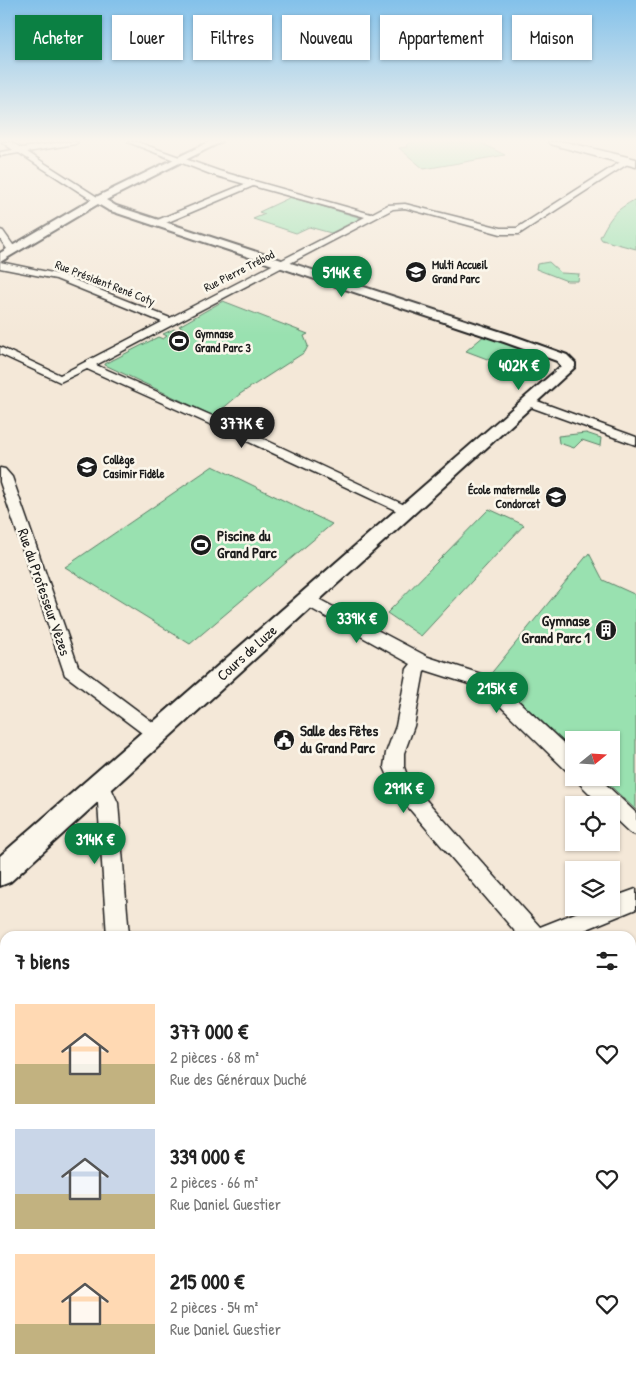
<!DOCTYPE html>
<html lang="fr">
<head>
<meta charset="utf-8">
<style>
  :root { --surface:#fff; --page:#f6f6f6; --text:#222; --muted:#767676; --accent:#0b8043 }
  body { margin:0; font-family:"Patrick Hand",sans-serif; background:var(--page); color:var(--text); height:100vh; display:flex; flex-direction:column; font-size:19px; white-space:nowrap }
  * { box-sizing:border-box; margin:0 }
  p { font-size:16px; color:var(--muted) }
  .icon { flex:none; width:28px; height:28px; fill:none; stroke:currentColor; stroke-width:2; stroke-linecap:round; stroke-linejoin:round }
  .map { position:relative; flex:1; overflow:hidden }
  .drawer { position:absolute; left:0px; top:931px; width:636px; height:446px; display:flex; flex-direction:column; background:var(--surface); border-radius:15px 15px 0 0; box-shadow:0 1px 4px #0004 }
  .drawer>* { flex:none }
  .banner { position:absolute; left:15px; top:15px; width:606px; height:45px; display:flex; gap:10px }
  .needle { width:32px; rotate:72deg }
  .buttons { position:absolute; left:565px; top:731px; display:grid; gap:10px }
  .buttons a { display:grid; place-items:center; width:55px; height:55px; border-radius:0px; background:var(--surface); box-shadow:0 1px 4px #0004; font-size:25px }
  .price { position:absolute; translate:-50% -42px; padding:0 11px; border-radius:18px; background:var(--accent); color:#fff; font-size:16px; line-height:32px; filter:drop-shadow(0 1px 2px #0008) }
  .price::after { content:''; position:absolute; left:50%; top:30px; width:15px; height:11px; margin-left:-8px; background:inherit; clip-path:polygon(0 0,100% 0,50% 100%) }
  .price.active { background:#222; color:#fff }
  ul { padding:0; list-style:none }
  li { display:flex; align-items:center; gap:15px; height:125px; padding:0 15px }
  li span { display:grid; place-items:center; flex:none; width:140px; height:100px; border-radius:0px; color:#555 }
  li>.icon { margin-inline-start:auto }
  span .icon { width:60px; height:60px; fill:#fffc; stroke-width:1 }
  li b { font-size:21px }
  h2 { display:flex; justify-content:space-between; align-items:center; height:60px; padding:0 15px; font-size:21px }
  .pill { padding:0 18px; border-radius:0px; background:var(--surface); box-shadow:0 1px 4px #0004; font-size:18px; line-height:45px }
  .pill.active { background:var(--accent); color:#fff }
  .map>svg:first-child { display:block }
  .green { fill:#99e1b0; stroke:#5a7e66 }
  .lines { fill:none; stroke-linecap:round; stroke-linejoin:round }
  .minor-casing { stroke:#1c1c1c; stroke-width:3 }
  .tertiary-casing { stroke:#1c1c1c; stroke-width:4 }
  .primary-casing { stroke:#1c1c1c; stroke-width:3 }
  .minor { fill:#fbf7ec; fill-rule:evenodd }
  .tertiary { fill:#fbf7ec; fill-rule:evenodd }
  .primary { fill:#fbf7ec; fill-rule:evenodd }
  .labels { text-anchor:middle; stroke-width:5; stroke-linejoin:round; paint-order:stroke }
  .far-poi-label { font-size:12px; font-weight:bold; fill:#1c1c1c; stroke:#fbf7ec; text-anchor:start }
  .far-street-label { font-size:12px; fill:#1c1c1c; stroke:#fbf7ec }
  .poi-label { font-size:15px; font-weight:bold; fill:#1c1c1c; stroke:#fbf7ec; text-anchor:start }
  .street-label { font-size:15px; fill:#1c1c1c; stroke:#fbf7ec }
</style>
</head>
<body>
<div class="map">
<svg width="636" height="1377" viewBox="0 0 636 1377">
  <rect width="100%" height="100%" fill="#f4e8d8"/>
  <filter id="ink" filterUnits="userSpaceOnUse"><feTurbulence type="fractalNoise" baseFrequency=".02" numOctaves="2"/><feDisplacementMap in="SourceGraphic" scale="10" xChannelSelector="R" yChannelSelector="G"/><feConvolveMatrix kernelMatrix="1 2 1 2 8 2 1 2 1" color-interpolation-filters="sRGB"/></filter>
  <g filter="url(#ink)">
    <path class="green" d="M411,142H479L505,155L424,169L399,148L407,147L406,145Z
      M291,197L361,218L331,233L309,227L296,233L253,219L265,214L259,212Z
      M636,199V249L602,240L600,237C611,216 614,211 636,199Z
      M549,262L561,273L579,274L578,281H567L536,269L537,264Z
      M223,301L308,334L304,336L308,346L305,352L240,394L214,416L105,365V364L158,337L163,339L167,336L163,334L174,329L178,331L183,328L179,326Z
      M485,335L524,348L523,349L539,355L519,371L466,351Z
      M586,433L601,438L600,446L582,440L574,448L559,443L558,436Z
      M213,466L332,524L190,644L65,567Z
      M489,509L524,525L421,636L387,613Z
      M589,553L603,580L636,595V810L602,778H611V740H574V751L508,690L489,676Z"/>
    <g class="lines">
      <g class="minor-casing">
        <path id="minor" d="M2,142H11L21,148L63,142H78L75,144L27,152L102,200L95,202L19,153L0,156V152L13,150Z
          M128,142H137L219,171L371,214L388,205L405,204L501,228H517L625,159L632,161L519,234H501L405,208L393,209L96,365L242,429L411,508L413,511L411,514L406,515L234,435L87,369L60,382L0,354V347L60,375L162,322L56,279L0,268V262L62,275L170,318L365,217L253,186L161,225H155V221L245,184L213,175Z
          M0,230L3,231L13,245L19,247V251L7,249L0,239Z
          M529,398L636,437V445L525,405L523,402L525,399Z
          M0,468L5,469L12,477L78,666L162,729L165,734L162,739L156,741L150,739L65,675L0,482Z
          M307,593L428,657L481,674L501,685L574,753V773L567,771L489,695L469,684L425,670L424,671L414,726L404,753V767L409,781L540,927L588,908H611V898L636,889V909L570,936H519L395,792L384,767L386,753L396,726L407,669L411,664L301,603L299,599L301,595Z
          M100,777L107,779L118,803L129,936H107L98,803L90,785L93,779Z
          M577,778H599L636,813V835L629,832L611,815V805H601L580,784Z
          M631,1039L636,1041V1068L631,1066Z
          M5,1138V1164L0,1166V1140Z
          M636,1149V1176L631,1178V1151Z
          M225,1372H256L257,1377H227Z
          M282,1372H317L315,1377H280Z"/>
      </g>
      <g class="tertiary-casing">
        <path id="tertiary" d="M209,142H221L106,200L116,206L514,336L567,355L575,363V367L10,882L0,886V856L561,366L557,361L504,342L108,210L98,204L0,262V253L94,198Z"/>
      </g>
      <g class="primary-casing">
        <path id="primary" d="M548,142H566L636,159V167L550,144Z"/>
      </g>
      <use href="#minor" class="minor"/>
      <use href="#tertiary" class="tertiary"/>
      <use href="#primary" class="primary"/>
    </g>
  </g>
  <linearGradient id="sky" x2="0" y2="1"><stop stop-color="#83c1ea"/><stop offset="0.42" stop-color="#faf5ed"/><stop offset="1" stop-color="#faf5ed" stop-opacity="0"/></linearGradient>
  <rect width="636" height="335" fill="url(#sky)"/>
  <defs>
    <g id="school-disc" transform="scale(1.125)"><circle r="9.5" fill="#1c1c1c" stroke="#fbf7ec"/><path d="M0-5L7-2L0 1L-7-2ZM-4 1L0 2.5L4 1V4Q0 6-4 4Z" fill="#fff"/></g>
    <g id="stadium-disc" transform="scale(1.125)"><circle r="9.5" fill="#1c1c1c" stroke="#fbf7ec"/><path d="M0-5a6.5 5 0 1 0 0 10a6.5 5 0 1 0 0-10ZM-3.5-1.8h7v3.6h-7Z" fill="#fff"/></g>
    <g id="building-disc" transform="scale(1.125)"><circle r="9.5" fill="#1c1c1c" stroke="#fbf7ec"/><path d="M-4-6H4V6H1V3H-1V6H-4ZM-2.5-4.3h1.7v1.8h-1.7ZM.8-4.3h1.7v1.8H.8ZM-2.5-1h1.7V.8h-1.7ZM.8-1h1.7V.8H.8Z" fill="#fff"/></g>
    <g id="civic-disc" transform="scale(1.125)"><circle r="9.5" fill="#1c1c1c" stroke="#fbf7ec"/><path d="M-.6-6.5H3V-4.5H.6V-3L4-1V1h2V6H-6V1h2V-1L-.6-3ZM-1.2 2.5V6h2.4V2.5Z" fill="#fff"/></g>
  </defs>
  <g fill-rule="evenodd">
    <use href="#school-disc" x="416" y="272"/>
    <use href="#stadium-disc" x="179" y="341"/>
    <use href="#school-disc" x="87" y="467"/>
    <use href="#school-disc" x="556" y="497"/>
    <use href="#stadium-disc" x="201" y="545"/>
    <use href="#building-disc" x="606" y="630"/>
    <use href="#civic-disc" x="284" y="740"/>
  </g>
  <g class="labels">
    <g class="far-poi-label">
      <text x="432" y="269">Multi Accueil<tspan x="432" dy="14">Grand Parc</tspan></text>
      <text x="195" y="338">Gymnase<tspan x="195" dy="14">Grand Parc 3</tspan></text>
      <text x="103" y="464">Collège<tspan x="103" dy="14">Casimir Fidèle</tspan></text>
      <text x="540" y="494" text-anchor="end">École maternelle<tspan x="540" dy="14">Condorcet</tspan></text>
    </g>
    <g class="far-street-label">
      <text transform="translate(239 271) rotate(-27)" y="4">Rue Pierre Trébod</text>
      <text transform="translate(105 283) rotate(21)" y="4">Rue Président René Coty</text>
    </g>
    <g class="poi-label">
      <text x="217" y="541">Piscine du<tspan x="217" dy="17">Grand Parc</tspan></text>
      <text x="590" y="626" text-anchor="end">Gymnase<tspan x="590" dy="17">Grand Parc 1</tspan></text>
      <text x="300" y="736">Salle des Fêtes<tspan x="300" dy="17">du Grand Parc</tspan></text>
    </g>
    <g class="street-label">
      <text transform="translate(44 592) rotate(71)" y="5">Rue du Professeur Vèzes</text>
      <text transform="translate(247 653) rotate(-42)" y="5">Cours de Luze</text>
    </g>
  </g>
</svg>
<div class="buttons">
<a><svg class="needle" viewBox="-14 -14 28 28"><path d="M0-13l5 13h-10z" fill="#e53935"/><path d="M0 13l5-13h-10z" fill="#767676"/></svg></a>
<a><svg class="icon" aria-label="locate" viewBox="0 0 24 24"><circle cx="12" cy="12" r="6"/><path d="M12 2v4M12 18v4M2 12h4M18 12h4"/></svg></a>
<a><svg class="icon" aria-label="layers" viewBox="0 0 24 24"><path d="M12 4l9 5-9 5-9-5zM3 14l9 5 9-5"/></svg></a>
</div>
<b class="price" style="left:342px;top:298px">514K €</b>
<b class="price" style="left:519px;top:391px">402K €</b>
<b class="price active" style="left:242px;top:449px">377K €</b>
<b class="price" style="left:357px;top:644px">339K €</b>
<b class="price" style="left:497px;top:714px">215K €</b>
<b class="price" style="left:404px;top:814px">291K €</b>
<b class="price" style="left:95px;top:865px">314K €</b>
<div class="banner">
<a class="pill active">Acheter</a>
<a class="pill">Louer</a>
<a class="pill">Filtres</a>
<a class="pill">Nouveau</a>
<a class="pill">Appartement</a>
<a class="pill">Maison</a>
</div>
<section class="drawer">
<h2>7 biens<svg class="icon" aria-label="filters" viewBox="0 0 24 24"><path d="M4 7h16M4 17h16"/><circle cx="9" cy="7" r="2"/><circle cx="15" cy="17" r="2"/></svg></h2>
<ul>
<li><span style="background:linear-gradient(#ffd9b3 60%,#c2b280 0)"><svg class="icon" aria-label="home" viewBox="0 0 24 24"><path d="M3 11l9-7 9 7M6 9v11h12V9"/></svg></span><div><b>377 000 €</b><p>2 pièces · 68 m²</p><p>Rue des Généraux Duché</p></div><svg class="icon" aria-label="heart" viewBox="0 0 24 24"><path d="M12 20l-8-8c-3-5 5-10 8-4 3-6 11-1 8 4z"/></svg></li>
<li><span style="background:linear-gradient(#c9d6e8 65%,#c2b280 0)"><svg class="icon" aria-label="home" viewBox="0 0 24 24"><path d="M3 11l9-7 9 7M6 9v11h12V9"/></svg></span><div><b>339 000 €</b><p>2 pièces · 66 m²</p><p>Rue Daniel Guestier</p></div><svg class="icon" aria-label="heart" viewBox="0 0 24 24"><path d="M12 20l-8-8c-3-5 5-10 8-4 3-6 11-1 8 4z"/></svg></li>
<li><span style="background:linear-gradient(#ffd9b3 70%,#c2b280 0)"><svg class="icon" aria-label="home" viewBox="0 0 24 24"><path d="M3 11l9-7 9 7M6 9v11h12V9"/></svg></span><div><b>215 000 €</b><p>2 pièces · 54 m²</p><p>Rue Daniel Guestier</p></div><svg class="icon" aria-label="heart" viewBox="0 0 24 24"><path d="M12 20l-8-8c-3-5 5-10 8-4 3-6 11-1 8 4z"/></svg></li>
</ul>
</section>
</div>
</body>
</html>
